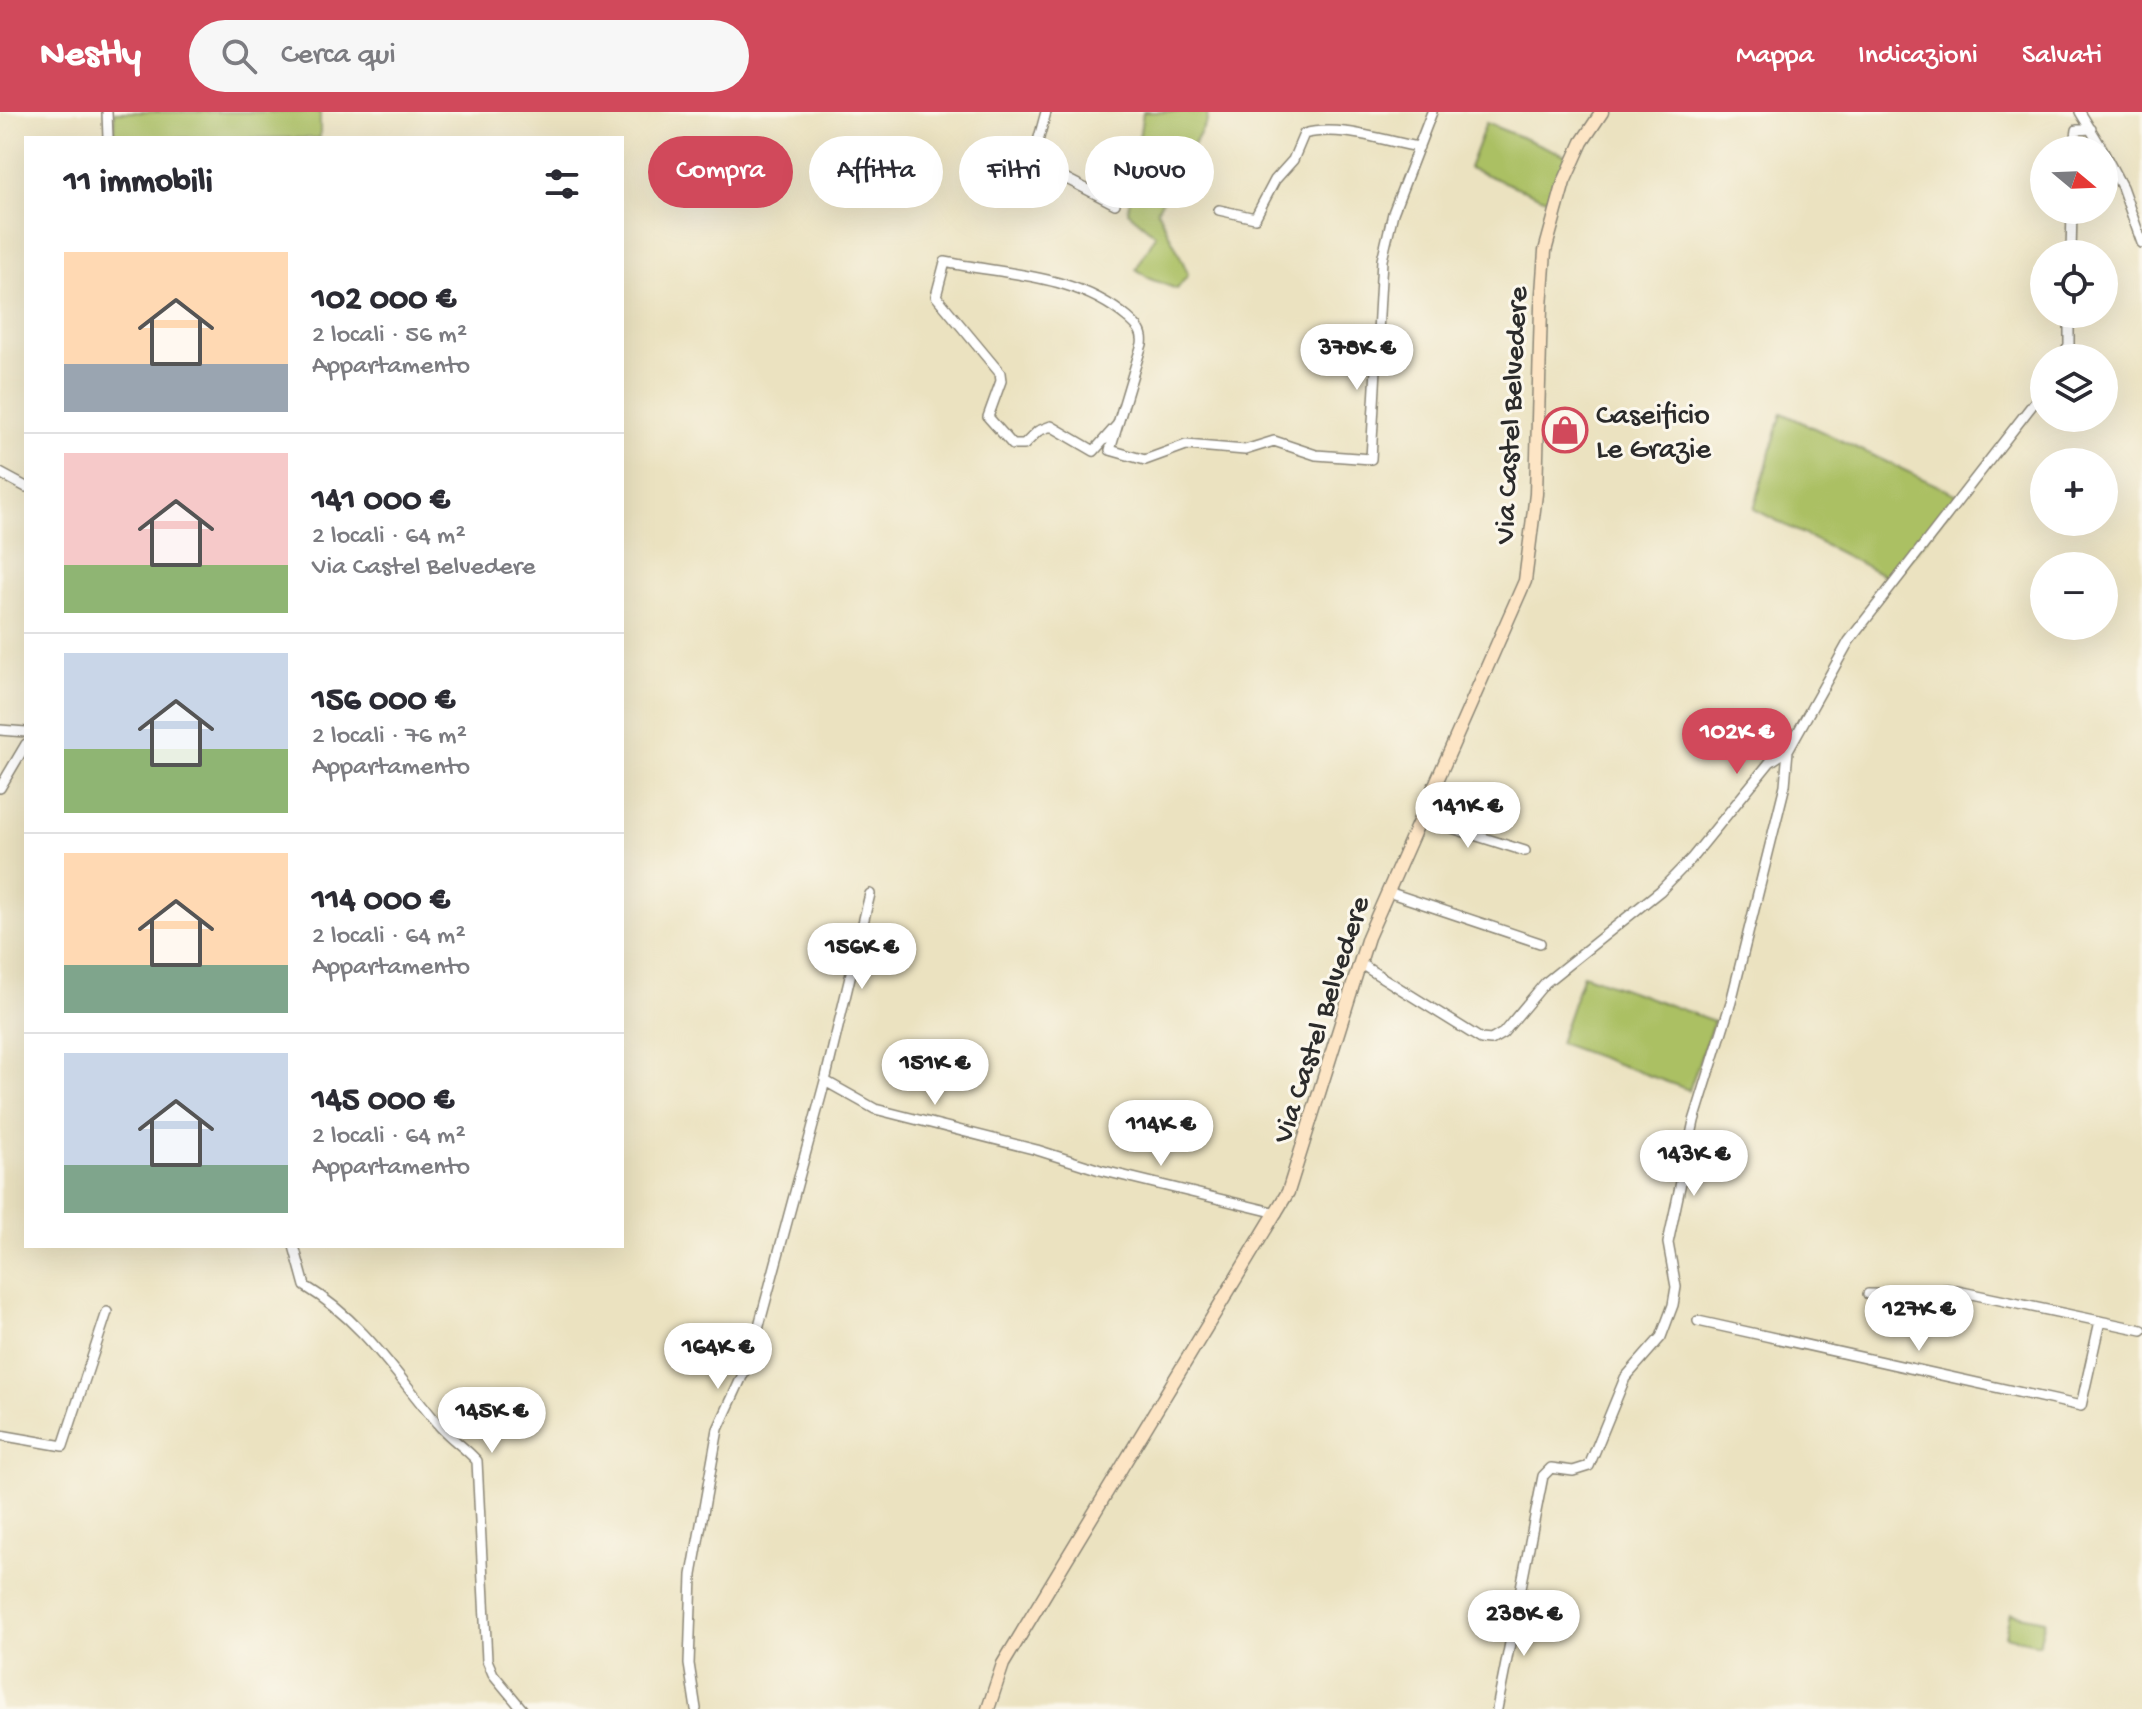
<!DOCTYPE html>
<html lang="it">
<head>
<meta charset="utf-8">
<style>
  :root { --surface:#fff; --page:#f7f7f7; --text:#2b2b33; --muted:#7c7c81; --line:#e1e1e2; --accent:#d1495b }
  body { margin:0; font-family:"Gochi Hand",sans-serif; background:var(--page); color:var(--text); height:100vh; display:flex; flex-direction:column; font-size:30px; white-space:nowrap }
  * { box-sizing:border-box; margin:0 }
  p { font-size:26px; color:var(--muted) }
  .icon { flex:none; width:44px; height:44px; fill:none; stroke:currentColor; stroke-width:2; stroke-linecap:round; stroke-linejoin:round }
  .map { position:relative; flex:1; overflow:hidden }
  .details { position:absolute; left:24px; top:24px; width:600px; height:1112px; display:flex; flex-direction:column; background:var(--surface); border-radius:0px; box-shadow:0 8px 32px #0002 }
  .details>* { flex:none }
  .top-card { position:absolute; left:648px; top:24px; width:760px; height:72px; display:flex; gap:16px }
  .needle { width:52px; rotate:109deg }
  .controls { position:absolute; left:2030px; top:24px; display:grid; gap:16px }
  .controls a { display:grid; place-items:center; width:88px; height:88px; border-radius:50%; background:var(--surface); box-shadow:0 8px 32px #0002; font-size:40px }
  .price { position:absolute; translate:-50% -68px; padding:0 18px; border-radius:28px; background:#fff; color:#222; font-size:26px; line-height:52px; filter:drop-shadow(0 2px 4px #0008) }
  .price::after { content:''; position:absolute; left:50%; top:48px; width:24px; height:18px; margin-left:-12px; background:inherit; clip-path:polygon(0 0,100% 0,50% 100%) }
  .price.selected { background:var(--accent); color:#fff }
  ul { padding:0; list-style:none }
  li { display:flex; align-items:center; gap:24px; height:200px; padding:0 40px }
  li+li { border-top:2px solid var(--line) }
  li span { display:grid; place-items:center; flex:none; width:224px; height:160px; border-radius:0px; color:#555 }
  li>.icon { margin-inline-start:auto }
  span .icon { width:96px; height:96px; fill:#fffc; stroke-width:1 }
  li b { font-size:34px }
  h2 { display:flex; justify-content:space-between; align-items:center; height:96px; padding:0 40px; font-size:34px }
  .pill { padding:0 28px; border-radius:36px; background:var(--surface); box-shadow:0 8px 32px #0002; font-size:28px; line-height:72px }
  .pill.selected { background:var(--accent); color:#fff }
  header { display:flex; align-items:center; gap:48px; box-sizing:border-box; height:112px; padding:0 40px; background:var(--accent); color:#fff }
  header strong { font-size:38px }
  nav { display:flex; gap:44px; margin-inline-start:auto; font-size:28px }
  .search { width:560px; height:72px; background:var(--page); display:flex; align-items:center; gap:20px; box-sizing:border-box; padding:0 28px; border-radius:44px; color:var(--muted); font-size:30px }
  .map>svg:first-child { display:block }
  .green { fill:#abc064; stroke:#6b7648; stroke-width:2 }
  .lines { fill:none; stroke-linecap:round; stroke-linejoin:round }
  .street-casing { stroke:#8b8676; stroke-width:12 }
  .secondary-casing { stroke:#8b8676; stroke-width:15 }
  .street { stroke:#fff; stroke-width:9 }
  .secondary { stroke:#fde5c5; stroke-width:12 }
  .labels { text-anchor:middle; stroke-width:6; stroke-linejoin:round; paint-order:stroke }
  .poi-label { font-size:30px; fill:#2b2b2b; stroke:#fbf7ec; text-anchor:start }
  .street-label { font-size:30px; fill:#2b2b2b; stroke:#fbf7ec }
</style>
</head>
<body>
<header>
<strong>Nestly</strong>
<div class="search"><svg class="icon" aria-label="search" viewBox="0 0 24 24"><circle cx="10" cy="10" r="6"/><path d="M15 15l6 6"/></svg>Cerca qui</div>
<nav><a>Mappa</a><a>Indicazioni</a><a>Salvati</a></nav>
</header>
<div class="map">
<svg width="2142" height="1597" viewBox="0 0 2142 1597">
  <rect width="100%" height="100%" fill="#fbf7ec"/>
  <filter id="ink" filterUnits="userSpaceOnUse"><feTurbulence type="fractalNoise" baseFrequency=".0125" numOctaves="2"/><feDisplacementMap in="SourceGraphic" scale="16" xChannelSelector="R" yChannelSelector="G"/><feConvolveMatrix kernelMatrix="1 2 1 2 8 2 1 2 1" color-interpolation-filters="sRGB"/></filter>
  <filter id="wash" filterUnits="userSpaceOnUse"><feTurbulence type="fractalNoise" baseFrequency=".006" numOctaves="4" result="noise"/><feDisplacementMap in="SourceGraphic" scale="32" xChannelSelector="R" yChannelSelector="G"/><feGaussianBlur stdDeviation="1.8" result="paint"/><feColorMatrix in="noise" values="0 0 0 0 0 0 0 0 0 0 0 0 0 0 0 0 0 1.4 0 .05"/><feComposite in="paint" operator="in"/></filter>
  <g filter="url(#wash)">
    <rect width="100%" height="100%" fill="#ebe2c0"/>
    <path class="green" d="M114,0H320V26H115Z
      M1143,0H1208L1207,9L1157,98C1163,111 1187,155 1188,163L1177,177L1150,167L1136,157L1156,123L1128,100Z
      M1486,11L1568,44L1549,88L1469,56Z
      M1782,301L1960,384L1893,468L1754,397Z
      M1583,862L1714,909L1689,978L1559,931Z
      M2010,1501L2045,1508L2039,1532L2005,1524Z"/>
  </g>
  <g filter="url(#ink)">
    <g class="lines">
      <g class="street-casing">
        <path id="street" d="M107,0L108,26
          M1046,0L1034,44L1036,51L1115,92
          M2080,0L2103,38
          M2074,38L2077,18L2091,17
          M2104,41L2122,75L2142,131
          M1219,98L1255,106L1275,68L1293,48L1304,22C1338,12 1385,29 1419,35
          M2071,142L2072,98
          M2062,246L2069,233V202
          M1118,312L1094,339L1051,314L1038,319L1024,333H1013L988,305L1001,269L1000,261L936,184L945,150C1009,163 1076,162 1128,206C1137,214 1144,220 1142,232L1110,338L1145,348L1186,333L1245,338L1274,329L1316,343L1371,347L1382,148L1393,101L1432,0
          M0,361L26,375
          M0,618L26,620
          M0,676L26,632
          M1420,706L1525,739
          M1388,780L1540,831
          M1359,851L1481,927L1491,928L1503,921L1545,871L1660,779L1691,747L1770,650L1788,638L1849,529L2044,278
          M825,969L875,997L1037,1038L1100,1058L1277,1101
          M294,1134L305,1174C363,1209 395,1261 437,1311C449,1326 465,1335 477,1349L487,1548L493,1562L522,1597
          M1868,1182L1912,1183L1948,1177L2142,1218
          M1698,1209L2081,1294L2100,1209
          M0,1323L63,1334L107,1200
          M696,1597L689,1552L692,1463L718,1317L750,1247L825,969L870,782
          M1497,1597L1543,1364L1551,1356L1573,1359L1589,1354L1625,1266L1661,1225L1673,1193L1676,1175L1668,1131L1694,1009L1731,890L1785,673L1788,638"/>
      </g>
      <g class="secondary-casing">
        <path id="secondary" d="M988,1597L1003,1552L1288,1080L1368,825L1525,469L1536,382L1541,195L1545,139L1564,70L1582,30L1602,0"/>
      </g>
      <use href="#street" class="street"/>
      <use href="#secondary" class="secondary"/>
    </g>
  </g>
  <defs>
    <g id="shop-ring" transform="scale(2.3)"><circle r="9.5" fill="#fbf7ec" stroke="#d1495b" stroke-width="1.5"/><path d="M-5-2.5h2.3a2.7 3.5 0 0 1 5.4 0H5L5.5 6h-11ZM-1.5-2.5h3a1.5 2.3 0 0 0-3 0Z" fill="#d1495b"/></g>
  </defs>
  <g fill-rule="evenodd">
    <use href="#shop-ring" x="1565" y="318"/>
  </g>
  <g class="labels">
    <g class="poi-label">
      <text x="1596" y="311">Caseificio<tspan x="1596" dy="34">Le Grazie</tspan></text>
    </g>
    <g class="street-label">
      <text transform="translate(1509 303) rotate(-87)" y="10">Via Castel Belvedere</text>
      <text transform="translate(1319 907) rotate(-72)" y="10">Via Castel Belvedere</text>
    </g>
  </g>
</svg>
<div class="controls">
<a><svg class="needle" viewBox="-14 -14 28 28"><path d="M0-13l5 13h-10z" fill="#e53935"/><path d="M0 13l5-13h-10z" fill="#7c7c81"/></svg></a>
<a><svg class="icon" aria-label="locate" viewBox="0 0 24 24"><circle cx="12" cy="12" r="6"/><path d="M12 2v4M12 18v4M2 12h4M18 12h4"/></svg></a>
<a><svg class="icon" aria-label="layers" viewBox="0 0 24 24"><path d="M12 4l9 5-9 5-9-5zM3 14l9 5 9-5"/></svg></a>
<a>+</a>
<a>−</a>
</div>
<b class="price" style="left:1357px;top:280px">378K €</b>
<b class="price selected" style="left:1737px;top:664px">102K €</b>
<b class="price" style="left:1468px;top:738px">141K €</b>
<b class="price" style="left:862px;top:879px">156K €</b>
<b class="price" style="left:935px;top:995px">151K €</b>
<b class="price" style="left:1161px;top:1056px">114K €</b>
<b class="price" style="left:1694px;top:1086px">143K €</b>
<b class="price" style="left:1919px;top:1241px">127K €</b>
<b class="price" style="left:718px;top:1279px">164K €</b>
<b class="price" style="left:492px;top:1343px">145K €</b>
<b class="price" style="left:1524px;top:1546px">238K €</b>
<div class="top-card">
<a class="pill selected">Compra</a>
<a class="pill">Affitta</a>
<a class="pill">Filtri</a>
<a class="pill">Nuovo</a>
</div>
<section class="details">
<h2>11 immobili<svg class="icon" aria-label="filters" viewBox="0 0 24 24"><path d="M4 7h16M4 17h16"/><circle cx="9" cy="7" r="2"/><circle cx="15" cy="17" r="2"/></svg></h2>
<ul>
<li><span style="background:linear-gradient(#ffd9b3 70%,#9aa5b1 0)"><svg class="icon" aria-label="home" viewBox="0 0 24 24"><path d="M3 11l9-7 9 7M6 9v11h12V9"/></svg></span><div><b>102 000 €</b><p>2 locali · 56 m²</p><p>Appartamento</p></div></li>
<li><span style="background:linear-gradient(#f6c9c9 70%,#8fb573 0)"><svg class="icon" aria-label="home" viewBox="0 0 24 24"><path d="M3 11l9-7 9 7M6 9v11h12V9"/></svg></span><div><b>141 000 €</b><p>2 locali · 64 m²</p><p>Via Castel Belvedere</p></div></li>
<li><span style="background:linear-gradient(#c9d6e8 60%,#8fb573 0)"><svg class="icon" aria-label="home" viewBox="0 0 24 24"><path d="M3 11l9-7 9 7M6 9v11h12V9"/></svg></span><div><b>156 000 €</b><p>2 locali · 76 m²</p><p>Appartamento</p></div></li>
<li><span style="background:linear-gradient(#ffd9b3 70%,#7fa58c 0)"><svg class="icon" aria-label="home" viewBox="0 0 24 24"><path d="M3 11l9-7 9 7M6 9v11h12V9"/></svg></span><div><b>114 000 €</b><p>2 locali · 64 m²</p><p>Appartamento</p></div></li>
<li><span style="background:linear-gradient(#c9d6e8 70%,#7fa58c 0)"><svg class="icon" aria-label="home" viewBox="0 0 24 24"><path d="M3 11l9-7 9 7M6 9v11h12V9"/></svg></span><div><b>145 000 €</b><p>2 locali · 64 m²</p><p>Appartamento</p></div></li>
</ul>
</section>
</div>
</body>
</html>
